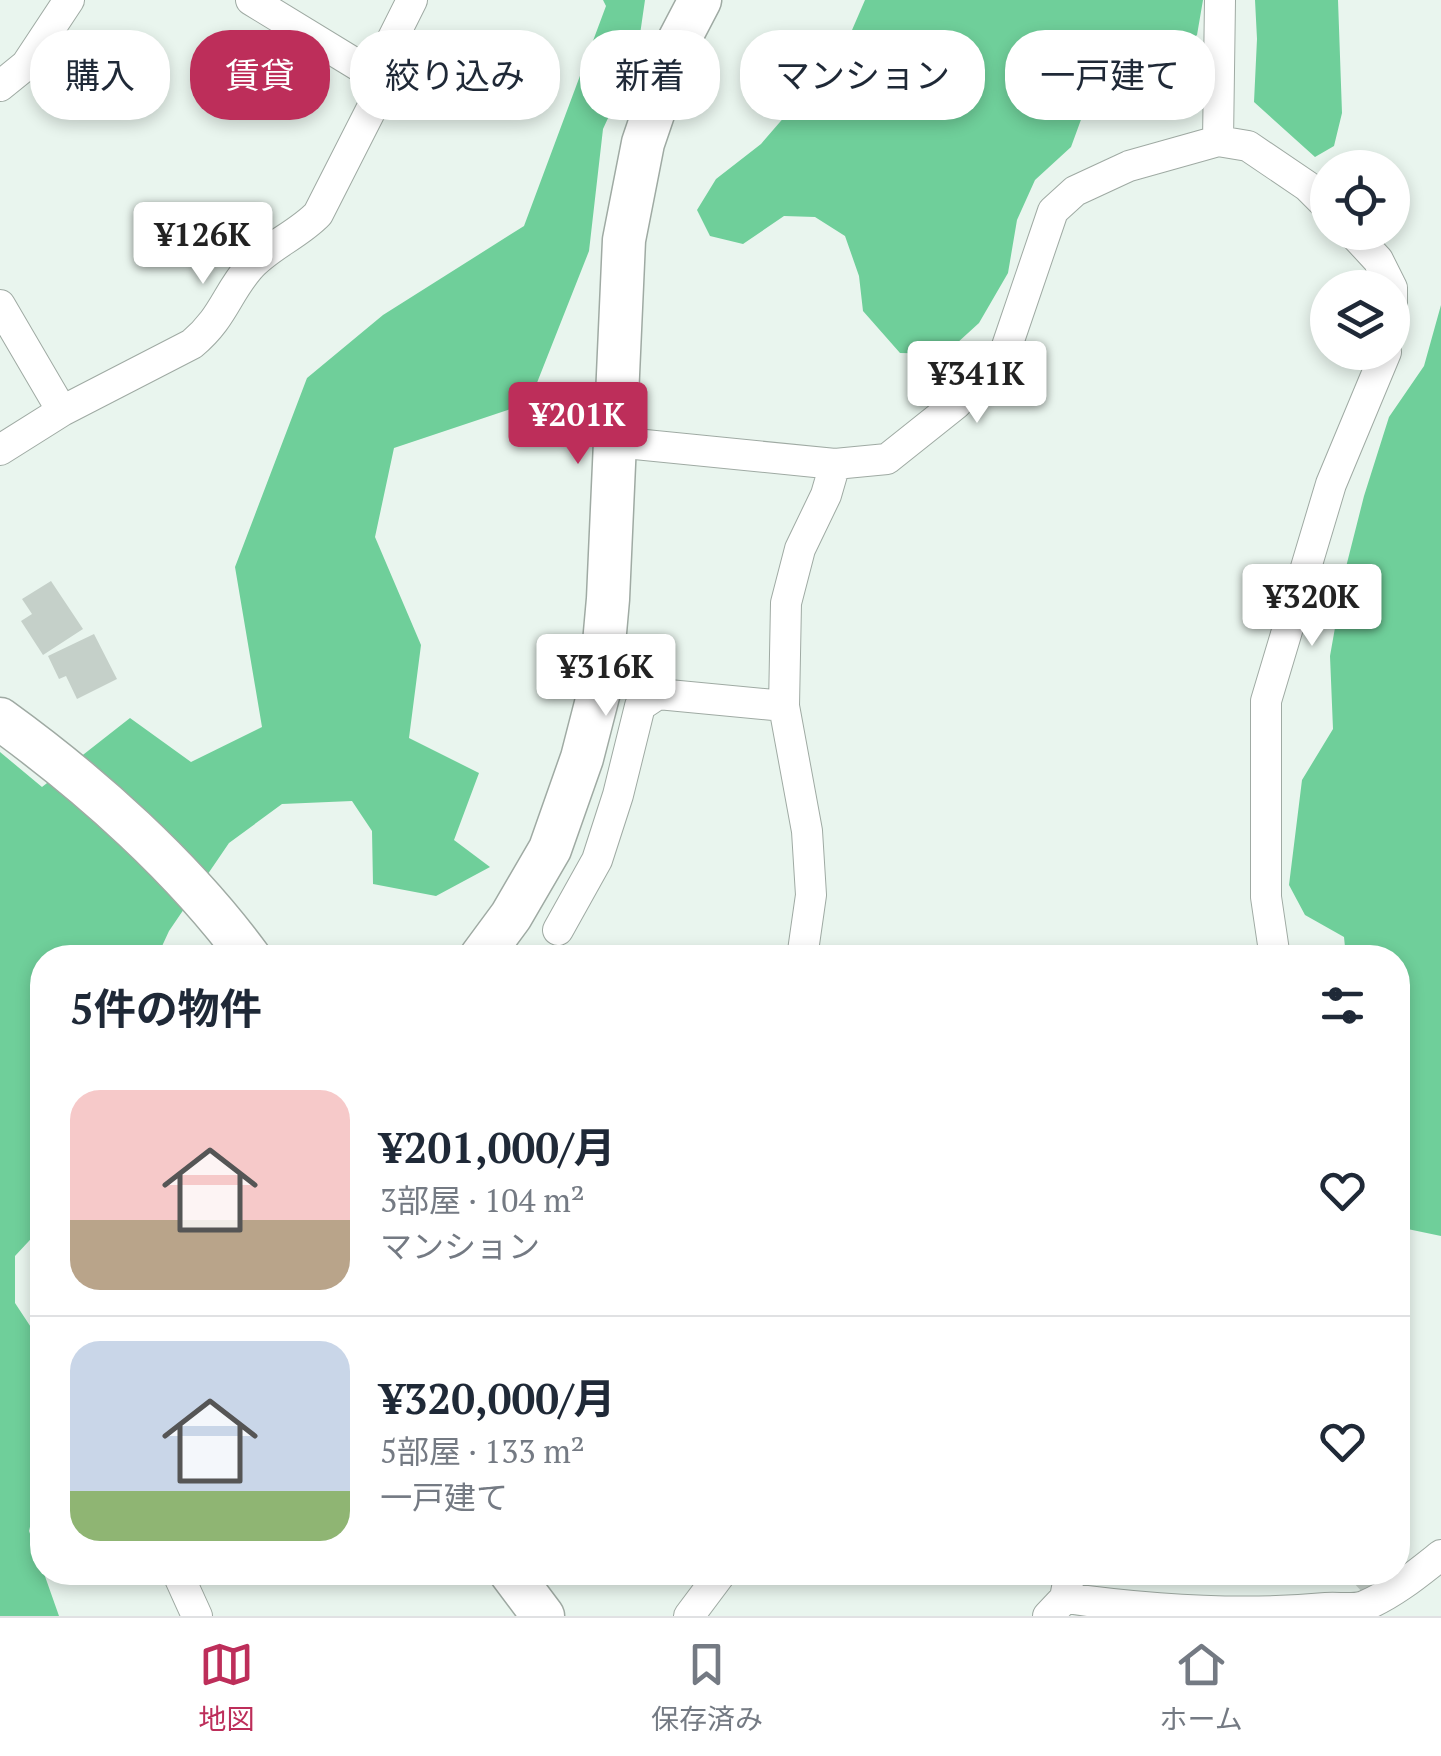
<!DOCTYPE html>
<html lang="ja">
<head>
<meta charset="utf-8">
<style>
  :root { --surface:#fff; --page:#f6f6f7; --text:#1f2937; --muted:#747a83; --line:#e0e1e3; --accent:#bd2e5a }
  body { margin:0; font-family:"PT Serif","Noto Sans JP",serif; background:var(--page); color:var(--text); height:100vh; display:flex; flex-direction:column; font-size:38px; white-space:nowrap }
  * { box-sizing:border-box; margin:0 }
  p { font-size:32px; color:var(--muted) }
  .icon { flex:none; width:55px; height:55px; fill:none; stroke:currentColor; stroke-width:2; stroke-linecap:round; stroke-linejoin:round }
  .map { position:relative; flex:1; overflow:hidden }
  .drawer { position:absolute; left:30px; top:945px; width:1380px; height:640px; display:flex; flex-direction:column; background:var(--surface); border-radius:40px; box-shadow:0 5px 15px #0003 }
  .drawer>* { flex:none }
  .hud { position:absolute; left:30px; top:30px; width:1382px; height:90px; display:flex; gap:20px }
  .fabs { position:absolute; left:1310px; top:150px; display:grid; gap:20px }
  .fabs a { display:grid; place-items:center; width:100px; height:100px; border-radius:50%; background:var(--surface); box-shadow:0 5px 15px #0003; font-size:50px }
  .price { position:absolute; translate:-50% -85px; padding:0 22px; border-radius:10px; background:#fff; color:#222; font-size:32px; line-height:65px; filter:drop-shadow(0 2px 5px #0008) }
  .price::after { content:''; position:absolute; left:50%; top:60px; width:30px; height:22px; margin-left:-15px; background:inherit; clip-path:polygon(0 0,100% 0,50% 100%) }
  .price.selected { background:var(--accent); color:#fff }
  ul { padding:0; list-style:none }
  li { display:flex; align-items:center; gap:30px; height:250px; padding:0 40px }
  li+li { border-top:2px solid var(--line) }
  li span { display:grid; place-items:center; flex:none; width:280px; height:200px; border-radius:30px; color:#555 }
  li>.icon { margin-inline-start:auto }
  span .icon { width:120px; height:120px; fill:#fffc; stroke-width:1 }
  li b { font-size:42px }
  h2 { display:flex; justify-content:space-between; align-items:center; height:120px; padding:0 40px; font-size:42px }
  .pill { padding:0 35px; border-radius:40px; background:var(--surface); box-shadow:0 5px 15px #0003; font-size:35px; line-height:90px }
  .pill.selected { background:var(--accent); color:#fff }
  .menu { display:flex; justify-content:space-around; align-items:center; height:140px; border-top:2px solid var(--line); background:var(--surface); font-size:28px; color:var(--muted) }
  .menu a { display:grid; justify-items:center; gap:5px }
  .menu .selected { color:var(--accent) }
  .map>svg:first-child { display:block }
  .forest { fill:#6fcf9a }
  .building { fill:#c5d0c9 }
  .lines { fill:none; stroke-linecap:round; stroke-linejoin:round }
  .street-casing { stroke:#9faaa3; stroke-width:32 }
  .secondary-casing { stroke:#9faaa3; stroke-width:45 }
  .street { stroke:#fff; stroke-width:30 }
  .secondary { stroke:#fff; stroke-width:42 }
</style>
</head>
<body>
<div class="map">
<svg width="1441" height="1616" viewBox="0 0 1441 1616">
  <rect width="100%" height="100%" fill="#e9f5ee"/>
  <path class="forest" d="M603,0H645L637,55L603,129L589,251L529,403L394,448L375,537L421,645L409,738L479,773L454,840L490,867L436,896L373,884L372,831L352,801L282,804L229,843L169,931L157,957L42,958V1227L15,1256V1303L42,1344V1477L29,1531L59,1616H0V752L42,787L130,718L191,762L262,727L235,567L307,378L383,315L524,226L606,6Z
    M865,0H1203L1197,35L1177,52L1144,51L1113,67L1090,95L1071,147L1035,180L1017,220L1008,273L979,323L945,354L900,353L863,311L859,276L845,236L815,217L784,216L743,244L710,236L697,210L716,179L761,144L812,85L849,37Z
    M1255,0H1338L1342,113L1334,146L1315,157L1254,102L1257,39Z
    M1441,305V1236L1398,1227V958L1346,957L1344,937L1305,915L1289,885L1302,780L1333,729L1330,656L1345,571L1364,496L1389,417L1424,366Z"/>
  <path class="building" d="M51,581L83,629L43,655L21,621L32,614L22,599Z
    M94,634L117,679L77,699L66,676L59,679L48,656Z
    M1344,1572H1386L1363,1593Z"/>
  <g class="lines">
    <g class="street-casing">
      <path id="street" d="M251,0L364,69L374,68L381,62L412,0
        M0,86L26,65L69,0
        M1218,141L1220,0
        M1352,232L1378,260L1392,288
        M1392,289V329
        M0,305L62,411
        M615,442L835,464L887,459L956,404L1005,352L1053,211L1075,191L1129,166L1218,141L1248,146L1307,186L1328,207
        M0,450L62,411L192,344C223,318 226,295 249,268C268,246 298,235 318,214L378,96L379,85L374,68
        M558,930L597,860L618,795L640,706L658,694L784,706
        M802,958L811,895L807,831L784,706L786,603L800,549L826,495L835,464
        M1275,958L1266,897V701L1331,484L1386,352
        M177,1572L197,1616
        M1065,1598C1152,1610 1239,1616 1326,1608C1339,1607 1353,1610 1364,1606C1393,1594 1417,1574 1441,1555
        M689,1616L722,1572
        M1048,1616L1065,1598L1070,1572"/>
    </g>
    <g class="secondary-casing">
      <path id="secondary" d="M0,719C90,784 184,868 250,958
        M480,958L511,916L550,849L582,758L600,688L608,599L624,240L643,143L676,46L700,0
        M510,1572L543,1616"/>
    </g>
    <use href="#street" class="street"/>
    <use href="#secondary" class="secondary"/>
  </g>
</svg>
<div class="fabs">
<a><svg class="icon" aria-label="locate" viewBox="0 0 24 24"><circle cx="12" cy="12" r="6"/><path d="M12 2v4M12 18v4M2 12h4M18 12h4"/></svg></a>
<a><svg class="icon" aria-label="layers" viewBox="0 0 24 24"><path d="M12 4l9 5-9 5-9-5zM3 14l9 5 9-5"/></svg></a>
</div>
<b class="price" style="left:203px;top:287px">¥126K</b>
<b class="price" style="left:977px;top:426px">¥341K</b>
<b class="price selected" style="left:578px;top:467px">¥201K</b>
<b class="price" style="left:1312px;top:649px">¥320K</b>
<b class="price" style="left:606px;top:719px">¥316K</b>
<div class="hud">
<a class="pill">購入</a>
<a class="pill selected">賃貸</a>
<a class="pill">絞り込み</a>
<a class="pill">新着</a>
<a class="pill">マンション</a>
<a class="pill">一戸建て</a>
</div>
<section class="drawer">
<h2>5件の物件<svg class="icon" aria-label="filters" viewBox="0 0 24 24"><path d="M4 7h16M4 17h16"/><circle cx="9" cy="7" r="2"/><circle cx="15" cy="17" r="2"/></svg></h2>
<ul>
<li><span style="background:linear-gradient(#f6c9c9 65%,#b9a48a 0)"><svg class="icon" aria-label="home" viewBox="0 0 24 24"><path d="M3 11l9-7 9 7M6 9v11h12V9"/></svg></span><div><b>¥201,000/月</b><p>3部屋 · 104 m²</p><p>マンション</p></div><svg class="icon" aria-label="heart" viewBox="0 0 24 24"><path d="M12 20l-8-8c-3-5 5-10 8-4 3-6 11-1 8 4z"/></svg></li>
<li><span style="background:linear-gradient(#c9d6e8 75%,#8fb573 0)"><svg class="icon" aria-label="home" viewBox="0 0 24 24"><path d="M3 11l9-7 9 7M6 9v11h12V9"/></svg></span><div><b>¥320,000/月</b><p>5部屋 · 133 m²</p><p>一戸建て</p></div><svg class="icon" aria-label="heart" viewBox="0 0 24 24"><path d="M12 20l-8-8c-3-5 5-10 8-4 3-6 11-1 8 4z"/></svg></li>
</ul>
</section>
</div>
<nav class="menu">
<a class="selected"><svg class="icon" aria-label="map" viewBox="0 0 24 24"><path d="M3 6l6-2 6 2 6-2v14l-6 2-6-2-6 2zM9 4v14M15 6v14"/></svg>地図</a>
<a><svg class="icon" aria-label="saved" viewBox="0 0 24 24"><path d="M7 4h10v16l-5-4-5 4z"/></svg>保存済み</a>
<a><svg class="icon" aria-label="home" viewBox="0 0 24 24"><path d="M3 11l9-7 9 7M6 9v11h12V9"/></svg>ホーム</a>
</nav>
</body>
</html>
